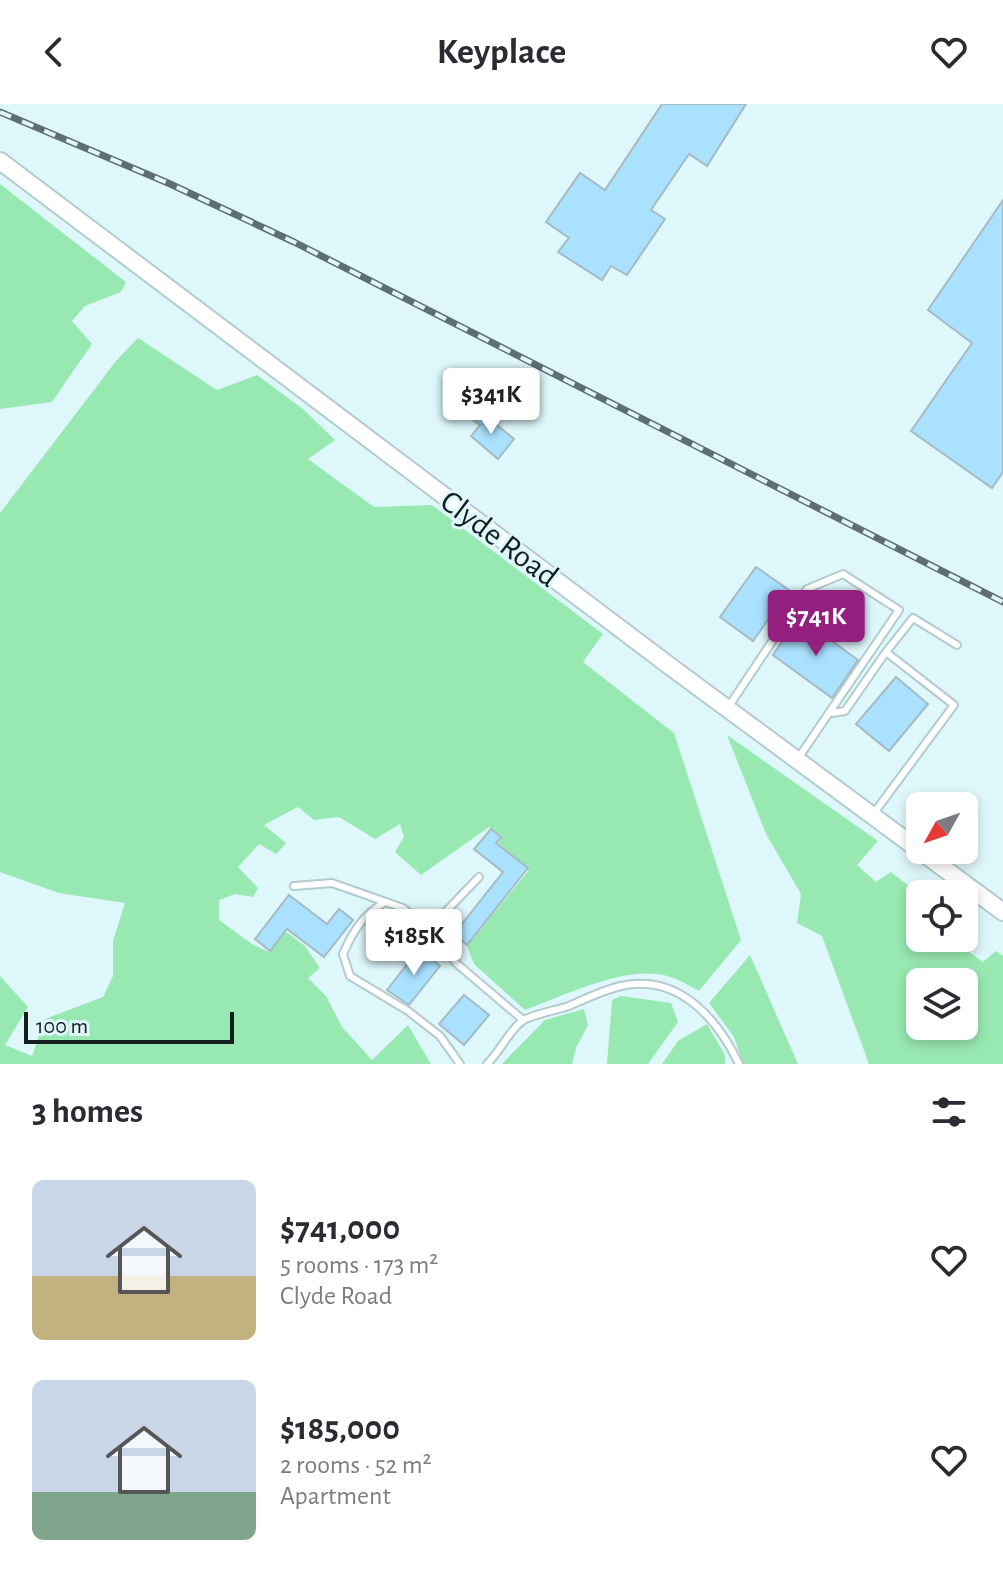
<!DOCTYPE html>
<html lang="en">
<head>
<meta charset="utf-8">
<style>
  :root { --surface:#fff; --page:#f7f7f7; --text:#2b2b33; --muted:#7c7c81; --accent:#93207f }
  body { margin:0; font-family:"Alegreya Sans",sans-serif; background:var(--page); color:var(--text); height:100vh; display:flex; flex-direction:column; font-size:30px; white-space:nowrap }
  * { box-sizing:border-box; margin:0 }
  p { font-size:26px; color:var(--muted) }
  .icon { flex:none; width:44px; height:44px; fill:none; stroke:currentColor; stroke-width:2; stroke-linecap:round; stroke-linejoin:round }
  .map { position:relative; height:960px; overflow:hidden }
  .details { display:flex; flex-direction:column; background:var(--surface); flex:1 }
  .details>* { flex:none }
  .needle { width:52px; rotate:230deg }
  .tools { position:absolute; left:906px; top:688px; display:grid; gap:16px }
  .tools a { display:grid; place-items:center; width:72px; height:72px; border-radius:12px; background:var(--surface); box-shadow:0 4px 12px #0003; font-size:40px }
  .scale { position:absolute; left:24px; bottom:20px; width:210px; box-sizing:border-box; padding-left:8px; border:4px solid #151e1f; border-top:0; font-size:22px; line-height:28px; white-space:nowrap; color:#151e1f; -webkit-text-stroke:6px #def7fa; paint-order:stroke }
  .price { position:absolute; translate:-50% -68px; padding:0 18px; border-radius:8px; background:#fff; color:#222; font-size:26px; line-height:52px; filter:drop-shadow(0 2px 4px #0008) }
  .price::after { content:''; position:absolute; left:50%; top:48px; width:24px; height:18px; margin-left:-12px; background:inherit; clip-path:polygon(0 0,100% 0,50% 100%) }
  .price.selected { background:var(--accent); color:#fff }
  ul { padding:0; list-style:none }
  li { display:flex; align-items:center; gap:24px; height:200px; padding:0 32px }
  li span { display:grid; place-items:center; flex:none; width:224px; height:160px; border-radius:12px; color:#555 }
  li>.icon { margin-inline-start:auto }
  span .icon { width:96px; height:96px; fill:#fffc; stroke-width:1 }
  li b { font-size:34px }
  h2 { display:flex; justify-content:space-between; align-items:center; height:96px; padding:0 32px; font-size:34px }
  header { display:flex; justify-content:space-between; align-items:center; height:104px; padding:0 32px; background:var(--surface); font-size:36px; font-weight:700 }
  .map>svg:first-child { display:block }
  .green { fill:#98e8b1; fill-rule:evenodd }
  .building { fill:#aae1fe; stroke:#a6bac4; stroke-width:2 }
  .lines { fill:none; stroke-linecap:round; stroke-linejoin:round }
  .service-casing { stroke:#b3cbce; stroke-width:10 }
  .secondary-casing { stroke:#b3cbce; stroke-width:20 }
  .service { stroke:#fff; stroke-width:6 }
  .secondary { stroke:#fff; stroke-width:16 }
  .rail-casing { stroke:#5f6e70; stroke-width:7 }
  .rail { stroke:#def7fa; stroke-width:4; stroke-dasharray:12; stroke-linecap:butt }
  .labels { text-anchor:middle; stroke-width:6; stroke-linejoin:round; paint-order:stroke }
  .street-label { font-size:32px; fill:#151e1f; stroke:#def7fa }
</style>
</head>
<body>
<header><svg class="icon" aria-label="back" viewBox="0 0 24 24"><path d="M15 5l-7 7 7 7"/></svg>Keyplace<svg class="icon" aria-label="heart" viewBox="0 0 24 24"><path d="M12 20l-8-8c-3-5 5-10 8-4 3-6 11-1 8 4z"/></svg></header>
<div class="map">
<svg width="1003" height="960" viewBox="0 0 1003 960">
  <rect width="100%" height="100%" fill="#def7fa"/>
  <path class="green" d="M0,80L126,178L121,188L85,202L72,217L92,240L52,298L0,305Z
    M138,234L217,286L257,271L303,305L335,336L308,355L374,403L432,401L603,530L583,558L674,629L741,836L699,887C690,882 680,876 670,873C629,859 564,892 525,906L474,860L467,842L529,766L498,739L502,732L489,723L421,771L395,748L404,733L400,720L375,735L339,713L314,716L298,703L264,721L286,739L276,750L259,740L238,763L258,784L253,793L235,790L219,796V816L252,840L269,848L286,828L305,842L320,864L308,874L326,892L342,923L372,956L408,921L431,960H0V872L28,903L5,941L32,952L45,915L103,893L113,872V837L125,799L59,789L0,768V409L116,257Z
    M727,631L878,737L857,761L876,778L891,768L917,788L935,784L942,790H920V834H950L983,858L996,847L1003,852V960H869L822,832L797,819L801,790L766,730ZM920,878H964V922H920Z
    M750,851L798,960H743L734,933L709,899Z
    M621,892L671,899L678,918L648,960H607L612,896Z
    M584,905L588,921L576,944L572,960H502L545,916Z
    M707,920L725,951V960H662L678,937Z"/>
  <path class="building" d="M662,0H746L707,62L689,50L651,106L665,115L627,171L611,162L602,176L558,148L569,134L546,118L580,69L605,86Z
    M1003,96V368L992,384L911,327L972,239L928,206Z
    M481,308L514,335L498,355L471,332L480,321L474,317Z
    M756,463L789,486L753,537L720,513Z
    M799,513L858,556L832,594L773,551Z
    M896,573L928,600L889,647L856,620Z
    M491,725L501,733L496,739L528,764L467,841L454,830L503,768L474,745Z
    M289,791L327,820L339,805L353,816L324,853L287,825L270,847L255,835Z
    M419,845L440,862L409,901L387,886Z
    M464,891L489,911L464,941L439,920Z"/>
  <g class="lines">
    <g class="service-casing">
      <path id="service" d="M886,548L913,514L957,541
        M729,602L807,485L843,470L899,506L799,653
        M832,609L845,607L886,548L954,601L874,709
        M294,782L332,779L403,804L429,825L456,859L523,916
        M385,798C363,811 353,827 343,850L350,872L408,907L440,932L460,960
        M429,825L479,773
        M487,960C500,948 508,928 522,917C530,911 557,906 569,902C585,895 603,886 621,882C678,869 717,914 739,960"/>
    </g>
    <g class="secondary-casing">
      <path id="secondary" d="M0,57L671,563L1003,808"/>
    </g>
    <use href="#service" class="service"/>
    <use href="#secondary" class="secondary"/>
    <g class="rail-casing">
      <path id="rail" d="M0,8L168,79L294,138L1003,498"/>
    </g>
    <use href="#rail" class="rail"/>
  </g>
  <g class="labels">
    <g class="street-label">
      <text transform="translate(500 434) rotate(37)" y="11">Clyde Road</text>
    </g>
  </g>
</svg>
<div class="tools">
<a><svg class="needle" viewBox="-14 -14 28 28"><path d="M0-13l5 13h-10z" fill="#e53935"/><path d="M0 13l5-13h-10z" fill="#7c7c81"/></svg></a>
<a><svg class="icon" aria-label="locate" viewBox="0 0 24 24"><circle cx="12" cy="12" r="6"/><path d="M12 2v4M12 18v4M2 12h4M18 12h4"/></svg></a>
<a><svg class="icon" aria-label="layers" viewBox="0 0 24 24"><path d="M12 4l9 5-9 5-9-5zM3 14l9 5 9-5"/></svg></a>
</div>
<div class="scale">100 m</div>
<b class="price" style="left:491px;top:332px">$341K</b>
<b class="price selected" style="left:816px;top:554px">$741K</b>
<b class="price" style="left:414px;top:873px">$185K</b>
</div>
<section class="details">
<h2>3 homes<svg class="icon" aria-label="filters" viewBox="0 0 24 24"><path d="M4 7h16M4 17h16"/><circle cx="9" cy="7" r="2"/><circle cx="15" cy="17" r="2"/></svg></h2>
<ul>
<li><span style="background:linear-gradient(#c9d6e8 60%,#c2b280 0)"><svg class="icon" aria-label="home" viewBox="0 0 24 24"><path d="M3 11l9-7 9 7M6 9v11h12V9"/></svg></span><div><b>$741,000</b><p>5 rooms · 173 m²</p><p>Clyde Road</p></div><svg class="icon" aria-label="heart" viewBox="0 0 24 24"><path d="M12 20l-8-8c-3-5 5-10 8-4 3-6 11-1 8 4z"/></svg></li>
<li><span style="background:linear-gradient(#c9d6e8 70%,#7fa58c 0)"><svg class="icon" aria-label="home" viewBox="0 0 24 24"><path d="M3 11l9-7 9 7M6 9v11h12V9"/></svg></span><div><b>$185,000</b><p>2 rooms · 52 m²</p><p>Apartment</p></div><svg class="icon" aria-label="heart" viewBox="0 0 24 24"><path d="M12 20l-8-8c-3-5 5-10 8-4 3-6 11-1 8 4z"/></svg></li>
</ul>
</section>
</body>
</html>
